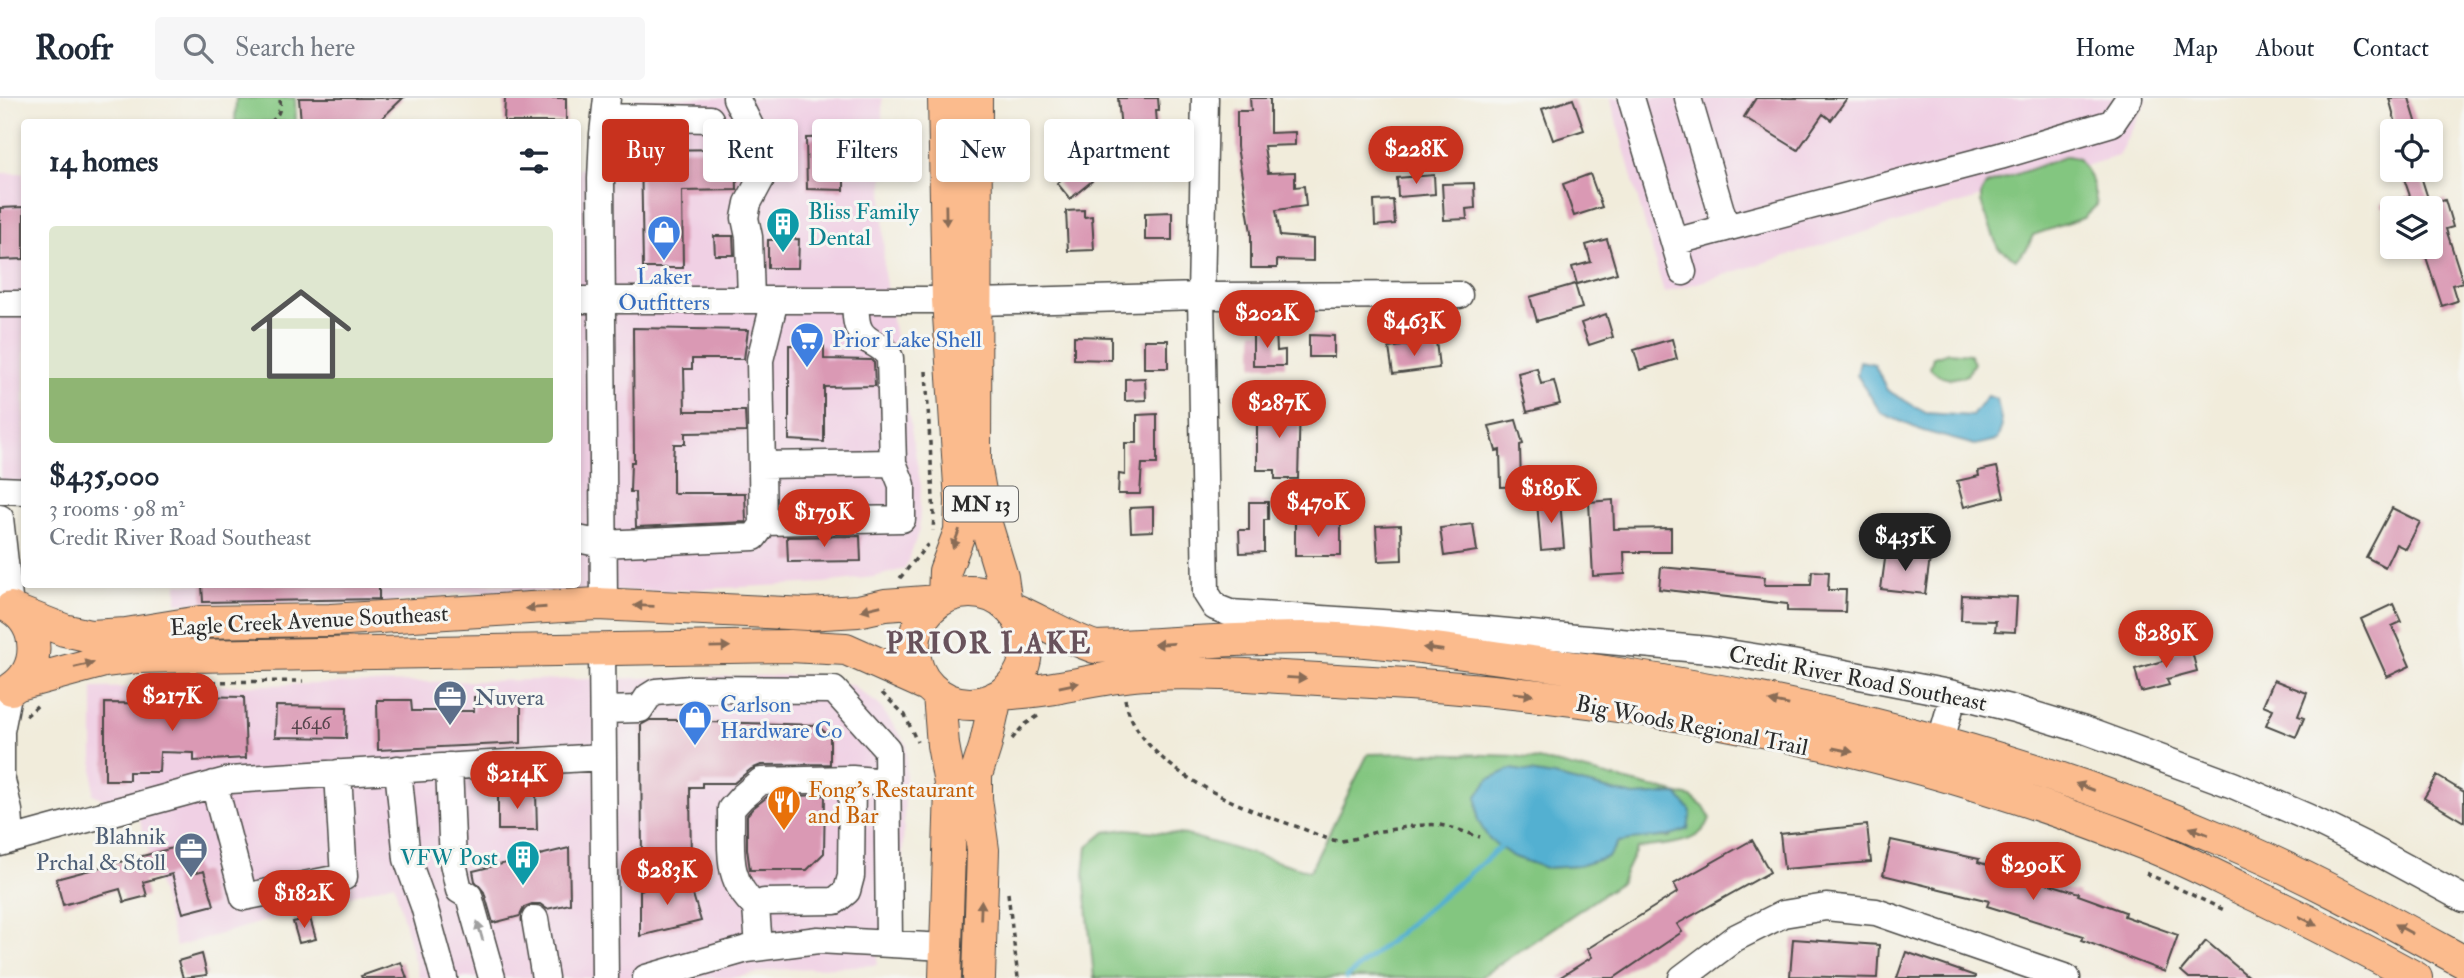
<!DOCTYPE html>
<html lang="en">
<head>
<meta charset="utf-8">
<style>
  :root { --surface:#fff; --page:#f6f6f7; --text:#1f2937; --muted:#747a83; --line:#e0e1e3; --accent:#c8321e }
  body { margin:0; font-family:"IM FELL Double Pica",serif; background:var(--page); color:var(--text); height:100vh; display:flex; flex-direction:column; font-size:26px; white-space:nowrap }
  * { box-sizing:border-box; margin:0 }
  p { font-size:23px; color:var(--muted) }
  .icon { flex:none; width:38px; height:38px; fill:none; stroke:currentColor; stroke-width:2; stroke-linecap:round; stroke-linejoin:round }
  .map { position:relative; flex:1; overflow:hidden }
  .side { position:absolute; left:21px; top:21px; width:560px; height:469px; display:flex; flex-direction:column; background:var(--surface); border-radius:7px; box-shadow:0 4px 10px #0003 }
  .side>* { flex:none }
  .hud { position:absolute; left:602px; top:21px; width:665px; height:63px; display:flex; gap:14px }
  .fabs { position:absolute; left:2380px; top:21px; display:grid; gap:14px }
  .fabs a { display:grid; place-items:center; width:63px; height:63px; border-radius:7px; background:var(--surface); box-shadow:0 4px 10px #0003; font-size:35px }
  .price { position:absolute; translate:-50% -60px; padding:0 16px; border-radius:24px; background:var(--accent); color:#fff; font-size:23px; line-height:46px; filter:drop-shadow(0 2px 4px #0008) }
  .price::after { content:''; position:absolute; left:50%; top:42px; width:21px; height:16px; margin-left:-10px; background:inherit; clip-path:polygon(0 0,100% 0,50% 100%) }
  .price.active { background:#222; color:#fff }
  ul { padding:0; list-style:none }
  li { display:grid; align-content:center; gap:14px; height:371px; padding:0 28px }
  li+li { border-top:2px solid var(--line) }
  li span { display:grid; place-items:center; height:217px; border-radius:7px; color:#555 }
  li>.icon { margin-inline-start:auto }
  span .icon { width:126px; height:126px; fill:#fffc; stroke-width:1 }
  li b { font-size:30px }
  h2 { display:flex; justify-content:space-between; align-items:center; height:84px; padding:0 28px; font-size:30px }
  .chip { padding:0 24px; border-radius:7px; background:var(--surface); box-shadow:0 4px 10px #0003; font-size:24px; line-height:63px }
  .chip.active { background:var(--accent); color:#fff }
  header { display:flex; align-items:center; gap:42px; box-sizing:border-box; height:98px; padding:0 35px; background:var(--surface); border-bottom:2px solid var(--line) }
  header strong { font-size:33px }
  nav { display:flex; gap:38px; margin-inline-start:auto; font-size:24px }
  .search { width:490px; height:63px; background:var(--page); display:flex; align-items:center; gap:18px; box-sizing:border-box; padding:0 24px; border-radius:7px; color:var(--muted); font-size:26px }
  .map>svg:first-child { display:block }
  .built { fill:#f0d0e4 }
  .green { fill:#83c680; stroke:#577856; stroke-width:2; fill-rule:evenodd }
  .water { fill:#53b0d1; stroke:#3f6e7e; stroke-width:2 }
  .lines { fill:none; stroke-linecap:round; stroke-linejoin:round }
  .stream { stroke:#53b0d1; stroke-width:5 }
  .building { fill:#da99b4 }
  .minor-casing { stroke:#494845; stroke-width:29 }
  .major-casing { stroke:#494845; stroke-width:34 }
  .path { stroke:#494845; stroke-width:3.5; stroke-dasharray:5 5; stroke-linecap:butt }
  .minor { stroke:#fff; stroke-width:26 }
  .major { stroke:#fbbb8d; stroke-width:32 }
  .oneway { fill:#896c57 }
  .oneway2 { fill:#a0a0a0 }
  .labels { text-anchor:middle; stroke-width:6; stroke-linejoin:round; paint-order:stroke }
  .number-label { font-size:19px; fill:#57464d }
  .shield { fill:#f6f6f2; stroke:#686867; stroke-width:2 }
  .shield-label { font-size:21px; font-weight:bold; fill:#2b2b2b }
  .culture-label { font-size:23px; fill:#0d838f; stroke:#f6f6f2; text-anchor:start }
  .shop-label { font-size:23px; fill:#366cbe; stroke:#f6f6f2; text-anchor:start }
  .street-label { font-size:23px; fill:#2b2b2b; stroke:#f6f6f2 }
  .service-label { font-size:23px; fill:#4e5e75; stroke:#f6f6f2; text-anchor:start }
  .food-label { font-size:23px; fill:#c56008; stroke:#f6f6f2; text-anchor:start }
  .district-label { font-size:30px; font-weight:bold; letter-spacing:2px; fill:#68525b; stroke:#f6f6f2 }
</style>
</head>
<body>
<header>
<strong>Roofr</strong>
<div class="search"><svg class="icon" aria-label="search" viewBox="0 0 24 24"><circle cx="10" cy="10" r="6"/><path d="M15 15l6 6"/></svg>Search here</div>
<nav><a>Home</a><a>Map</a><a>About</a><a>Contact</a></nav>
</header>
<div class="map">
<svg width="2464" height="880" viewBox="0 0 2464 880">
  <rect width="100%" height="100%" fill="#f6f6f2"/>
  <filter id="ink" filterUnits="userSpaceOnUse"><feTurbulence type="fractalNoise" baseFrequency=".0143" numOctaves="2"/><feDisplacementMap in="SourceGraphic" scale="14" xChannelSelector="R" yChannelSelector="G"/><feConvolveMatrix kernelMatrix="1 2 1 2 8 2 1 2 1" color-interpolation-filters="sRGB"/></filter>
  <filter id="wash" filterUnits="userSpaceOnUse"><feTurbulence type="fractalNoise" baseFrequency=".00686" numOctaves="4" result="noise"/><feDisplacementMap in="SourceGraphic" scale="28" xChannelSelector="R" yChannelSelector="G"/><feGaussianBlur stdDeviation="1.57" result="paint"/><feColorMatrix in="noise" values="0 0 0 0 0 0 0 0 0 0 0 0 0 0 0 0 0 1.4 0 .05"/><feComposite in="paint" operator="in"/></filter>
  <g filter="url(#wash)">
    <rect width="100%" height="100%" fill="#f1ecdb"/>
    <path class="built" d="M634,0H882L884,175L921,388L919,433L905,471L874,479L823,485L664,493L467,494L381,506L177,505V486H578V70L630,73Z
      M1610,0H2148L2118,58L1664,195Z
      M0,75H24V389H0Z
      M811,577L852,587L879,607L907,646L900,825L878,853L877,867L774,872L733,880H419L394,785L176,849L139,719L93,696V590Z"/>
    <path class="green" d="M236,0H295L296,24H235Z
      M2067,58L2078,60L2092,83L2097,107L2083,120L2033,137L2027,151L2016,161L1998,150L1981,104V96L1986,87Z
      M1949,254L1969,256L1974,265L1967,277C1950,282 1943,283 1930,270L1933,259Z
      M1424,655L1516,658L1559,666L1691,699L1705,710L1710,720C1701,749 1662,746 1637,750L1620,785L1479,880H1094L1084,777L1087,749L1105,734L1126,731L1187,737L1310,773L1368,656ZM1511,671L1553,678L1634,698L1677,696L1670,739L1636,740L1618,744L1608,759L1578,768L1546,770L1512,758Z"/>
    <path class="water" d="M1860,263L1874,266L1887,292L1926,315L1972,318L1987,298L1997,301L2002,328L1997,342L1975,347L1923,333L1881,315L1857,277Z
      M1511,671L1553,678L1634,698L1677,696L1691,713L1688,731C1663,742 1645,739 1618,744L1608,759L1578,768L1546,770L1512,758L1489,741L1478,723L1477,698L1489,681Z"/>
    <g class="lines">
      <path class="stream" d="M1346,880L1504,746"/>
    </g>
    <g id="blocks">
      <path class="building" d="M299,0H403L378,24H301Z
        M505,0H566V24H504Z
        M1118,0H1158L1159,13H1156L1158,37L1122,41Z
        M1250,0H1270V35L1295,34V47L1264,48L1268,75L1295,74V89L1304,88L1306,108L1276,112L1280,138L1313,141V163L1277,162V170H1251V134L1237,49V13H1251Z
        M1756,0H1847L1831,22L1823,16L1798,52L1744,19Z
        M2389,0H2409L2419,33H2398Z
        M1573,1L1584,32L1553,42L1542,11Z
        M844,39V92L807,91L806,40Z
        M736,51L737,92L682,93L683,170H643L641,52Z
        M1079,66L1092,83L1070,101L1057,85Z
        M2401,72H2419L2431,110H2382V106L2410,98Z
        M1590,76L1602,109L1574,118L1563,86Z
        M1434,77L1435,96L1398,99L1397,80Z
        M1474,85L1475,110L1466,111L1467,121L1444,122L1442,86Z
        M1393,102L1395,126L1375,128L1374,103Z
        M2445,102L2453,129L2446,131L2463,184L2452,187L2457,203L2442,208L2425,156L2431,154V106Z
        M24,109V161L0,162V110Z
        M1084,112V119L1092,118L1094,152L1068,153L1066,113Z
        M1172,114V142H1145V115Z
        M714,138H733L734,157H715Z
        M799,141L798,170H768V142Z
        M1607,141L1617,175L1577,186L1572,169L1591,164L1586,147Z
        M1575,186L1582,210L1537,223L1530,199Z
        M1606,216L1613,239L1589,247L1581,225Z
        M633,230L748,232L744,261H692V271H684L685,313H745L746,334L685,335V346H674L673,365V395H745L746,424L636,429L635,394H630L631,364H634Z
        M1276,232L1277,253L1285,252V268H1253V233Z
        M1309,237L1334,238V259H1309Z
        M1074,238L1111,239V262L1074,261Z
        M1672,241L1677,261L1640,272L1634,252Z
        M1144,242H1168V270H1144Z
        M1436,243L1439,270L1393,276L1389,250Z
        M789,247L824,248V261L871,262L874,265L875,288L824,289V344L789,342Z
        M1537,270L1541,286L1554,283L1560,306L1527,314L1518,275Z
        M1145,280L1146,302L1125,303V281Z
        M1300,307L1298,381H1275V372H1257V308Z
        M1157,316V366H1142L1140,396H1118L1119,376L1125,377V345H1137V317Z
        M1516,322L1523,346L1520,347L1521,388L1501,389L1500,352L1496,353L1489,328Z
        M1997,369L2004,399L1964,409L1957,383L1979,378L1978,373Z
        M1355,393L1359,415L1336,419L1332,397Z
        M1560,402L1564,450L1541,452L1537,404Z
        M1613,402L1614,431L1671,430V454H1624L1625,476L1593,478L1589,404Z
        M1249,404H1268V422H1264V454L1240,455L1239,432H1249Z
        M1153,409V433L1131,434L1130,410Z
        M2392,410L2420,424L2406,451L2396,446L2385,469L2366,459Z
        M1295,424H1341V458H1295Z
        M1473,426L1477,453L1444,458L1440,430Z
        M1401,427L1402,462L1378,463L1376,428Z
        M860,438L861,463L788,464L787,439Z
        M1886,454L1930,460L1925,496L1881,491Z
        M1661,469L1765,479L1764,487H1811L1812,473L1829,474L1828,492H1846L1845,514L1787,513V506L1659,491Z
        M202,486H379V501L203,504Z
        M1962,497L2017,499L2015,534L1995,533L1996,523L1961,522Z
        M2393,506L2401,524L2392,528L2410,568L2387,579L2361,521Z
        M2191,550L2197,573L2167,581L2169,587L2141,594L2135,571L2171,561L2170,556Z
        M2274,582L2307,595L2298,618L2304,620L2296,639L2266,627L2273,611L2263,607Z
        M192,598L244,599L246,660L194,663V655L160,654L159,674H129V682H105V605L192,606Z
        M521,598V645L378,652L377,602H411L412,613H474V599Z
        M276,608L347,609L346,640L275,639Z
        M685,617H708V624L817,627L830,639V666L761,667L751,671L734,685H702V689H690L691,767H642L641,627L650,622H684Z
        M2437,678L2464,694V724L2424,700Z
        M536,694L537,732H498V695Z
        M825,697L824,755L807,772H750L747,751V717L753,710L767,699Z
        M1867,727L1871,764L1784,771L1780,736Z
        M1752,742L1770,774L1677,826L1682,834L1614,880H1559L1592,859L1587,851L1678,794L1674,786Z
        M1891,742L1979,761L1978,764L2079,795L2078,797L2125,814L2124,818L2178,837L2165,874L2082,842L2084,838L1987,808L1989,803L1883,777Z
        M184,747L189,766L193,764L197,775L204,773L214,807L183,815L172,776L143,784L147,798L124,804L120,791L63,807L56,781Z
        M569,750L570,806L547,811L540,806H532L524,809L520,818L493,825L484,794L475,783L473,773Z
        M688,780L701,823L640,838V792Z
        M310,820L316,841L299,845L293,824Z
        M1793,841L1879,847L1877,880L1790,878Z
        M2206,843L2250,880H2189L2181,873Z
        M1906,854L1975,878V880H1897Z
        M202,856L207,877L183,880L178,863Z
        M401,864L407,880H362L361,878Z"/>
    </g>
  </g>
  <g filter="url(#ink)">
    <use href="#blocks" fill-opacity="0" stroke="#494845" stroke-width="2"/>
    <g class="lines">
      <g class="minor-casing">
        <path id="minor" d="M736,0L753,34L762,71V79L748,105L745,120L749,139L751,201
          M1205,0L1201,198L1206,495L1215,509L1230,515L1487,532L1709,552L1792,565L1954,596L2018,612L2084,632L2233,687L2307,719L2370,750L2464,801
          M1631,0L1683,174
          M605,19L710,21
          M1726,130L2000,58L2112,25L2129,0
          M1674,144L1726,130L1688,0
          M578,202H948
          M976,204L1201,198L1459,197
          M0,206H24
          M762,367L893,365L890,260C884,246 867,246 860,233C855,225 856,213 855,203
          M0,392L24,393
          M0,420L10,509
          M763,424L902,421V387L893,365
          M578,441L602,446L754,439L763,427L760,262L775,202
          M604,506L601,81L603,36L607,0
          M602,551L605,880
          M9,592L1,633V678L9,713L11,742
          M603,612L640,611L648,599L656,594L690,591L834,592L887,651L889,844
          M1941,642L1954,596
          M449,668L453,765L459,792L469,798L492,880
          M398,671L407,761L424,808L444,880
          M214,686L244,799L344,779L338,675
          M0,745L230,682L602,659
          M756,809C724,780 732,751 731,711L742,699L761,683L852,681
          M535,821L545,880
          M759,849L756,809L764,804L835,803L847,793L851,778L852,681L887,684
          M646,880L747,851L818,842L945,849
          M1682,880L1735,840L1783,816L1826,809L1876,814L2067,880"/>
      </g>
      <g class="major-casing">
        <path id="major" d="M976,0L975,366L986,426L1002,479L1006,507
          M914 550a56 56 0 1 1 112 0a56 56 0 1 1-112 0Z
          M944,500L945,473L960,433L961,403L948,202L944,0
          M1011,510C1040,522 1065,539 1095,549C1166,546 1238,540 1309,540C1383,541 1457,555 1530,564C1772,593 2010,650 2235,747C2314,781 2389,823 2464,864
          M18,514L64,532L90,538L126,536L200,524L330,522L597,506L807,516L858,513L885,507L939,503
          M19,586L104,563L137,559L790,548L846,551L929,588
          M11,591C41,572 41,529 11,510
          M1002,596C1021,594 1041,593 1060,589C1090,584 1118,577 1148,576C1216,573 1286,580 1354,583C1623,596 1894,646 2145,746C2184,761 2221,781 2259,799C2312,825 2364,851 2416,880
          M939,597L943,647L951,691L945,880
          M979,880L983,752L976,701V677L985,649L996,599"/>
      </g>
      <path class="path" d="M271,24C279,17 281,11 280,0
        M578,55L579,43
        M926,273L934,418L933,433
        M900,480L928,446
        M202,584L303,583
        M882,595L905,617L917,644
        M1125,601C1139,670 1238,709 1298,729C1310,733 1326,742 1339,743C1352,743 1368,735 1381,733C1397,731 1424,725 1439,727C1453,729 1467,735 1480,739
        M26,618L38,607
        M1012,641L1024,627L1038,618
        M2146,775L2224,812
        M1008,795L1018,880"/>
      <use href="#minor" class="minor"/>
      <use href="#major" class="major"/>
    </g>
    <defs><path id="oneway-solid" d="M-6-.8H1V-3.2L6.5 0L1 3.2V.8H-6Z" transform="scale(1.75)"/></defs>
    <g class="oneway">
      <use href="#oneway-solid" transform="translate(946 117) rotate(89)"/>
      <use href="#oneway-solid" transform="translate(956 441) rotate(110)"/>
      <use href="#oneway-solid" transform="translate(644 508) rotate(-178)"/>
      <use href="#oneway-solid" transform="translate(536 510) rotate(176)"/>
      <use href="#oneway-solid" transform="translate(871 510) rotate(167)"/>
      <use href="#oneway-solid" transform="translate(1164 546) rotate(177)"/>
      <use href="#oneway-solid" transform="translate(720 549) rotate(-1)"/>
      <use href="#oneway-solid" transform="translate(1433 551) rotate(-172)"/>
      <use href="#oneway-solid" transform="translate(84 567) rotate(-13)"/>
      <use href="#oneway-solid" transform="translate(1296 580) rotate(3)"/>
      <use href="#oneway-solid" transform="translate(1069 587) rotate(-12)"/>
      <use href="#oneway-solid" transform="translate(1523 596) rotate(6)"/>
      <use href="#oneway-solid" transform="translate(1779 605) rotate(-168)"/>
      <use href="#oneway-solid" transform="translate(1843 652) rotate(12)"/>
      <use href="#oneway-solid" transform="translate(2085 689) rotate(-159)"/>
      <use href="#oneway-solid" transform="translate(2199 733) rotate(-159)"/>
      <use href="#oneway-solid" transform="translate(981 812) rotate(-88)"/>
      <use href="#oneway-solid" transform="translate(2308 823) rotate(27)"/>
      <use href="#oneway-solid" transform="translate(2404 831) rotate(-151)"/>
    </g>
    <use class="oneway2" href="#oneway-solid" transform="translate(480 833) rotate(-106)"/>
  </g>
  <defs>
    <g id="building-pin" transform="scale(1.75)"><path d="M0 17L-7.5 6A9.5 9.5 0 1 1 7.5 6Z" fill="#0f9aa8" stroke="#f6f6f2"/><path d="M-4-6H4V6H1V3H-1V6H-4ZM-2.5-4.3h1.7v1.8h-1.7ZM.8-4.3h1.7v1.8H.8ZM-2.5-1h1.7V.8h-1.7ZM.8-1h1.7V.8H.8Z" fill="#fff"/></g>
    <g id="shop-pin" transform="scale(1.75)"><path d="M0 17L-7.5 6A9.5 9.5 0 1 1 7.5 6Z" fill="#3f7fe0" stroke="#f6f6f2"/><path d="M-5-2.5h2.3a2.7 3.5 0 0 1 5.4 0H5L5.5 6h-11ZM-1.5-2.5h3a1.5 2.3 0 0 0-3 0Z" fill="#fff"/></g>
    <g id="supermarket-pin" transform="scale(1.75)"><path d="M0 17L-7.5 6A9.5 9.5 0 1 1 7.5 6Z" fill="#3f7fe0" stroke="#f6f6f2"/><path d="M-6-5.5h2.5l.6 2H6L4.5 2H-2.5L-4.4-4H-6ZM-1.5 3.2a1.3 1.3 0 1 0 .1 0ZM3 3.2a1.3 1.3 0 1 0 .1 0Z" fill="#fff"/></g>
    <g id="office-pin" transform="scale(1.75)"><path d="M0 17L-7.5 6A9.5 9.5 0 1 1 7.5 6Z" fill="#5c6f8a" stroke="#f6f6f2"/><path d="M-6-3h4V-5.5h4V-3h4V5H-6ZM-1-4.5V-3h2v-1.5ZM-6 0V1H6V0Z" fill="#fff"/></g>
    <g id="restaurant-pin" transform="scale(1.75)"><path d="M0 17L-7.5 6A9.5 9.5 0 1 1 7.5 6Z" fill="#e8710a" stroke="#f6f6f2"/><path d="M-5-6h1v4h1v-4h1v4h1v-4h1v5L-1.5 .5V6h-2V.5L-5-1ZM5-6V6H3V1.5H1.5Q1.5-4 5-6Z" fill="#fff"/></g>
  </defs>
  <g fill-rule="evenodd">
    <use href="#building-pin" x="783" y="126"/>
    <use href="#shop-pin" x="664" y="134"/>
    <use href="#supermarket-pin" x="807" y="241"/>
    <use href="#office-pin" x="450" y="599"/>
    <use href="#shop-pin" x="695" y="619"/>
    <use href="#restaurant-pin" x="784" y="704"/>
    <use href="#office-pin" x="191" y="751"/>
    <use href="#building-pin" x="523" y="759"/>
  </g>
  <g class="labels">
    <g class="number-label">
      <text x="311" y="631">4646</text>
    </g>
    <rect class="shield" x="944" y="388.5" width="74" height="35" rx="5"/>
    <g class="shield-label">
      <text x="981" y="413">MN 13</text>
    </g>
    <g class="culture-label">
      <text x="808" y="121">Bliss Family<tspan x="808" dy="26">Dental</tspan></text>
      <text x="498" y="767" text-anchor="end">VFW Post</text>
    </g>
    <g class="shop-label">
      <text x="664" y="186" text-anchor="middle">Laker<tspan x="664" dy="26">Outfitters</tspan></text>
      <text x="832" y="249">Prior Lake Shell</text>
      <text x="720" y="614">Carlson<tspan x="720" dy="26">Hardware Co</tspan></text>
    </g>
    <g class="street-label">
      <text transform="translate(309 522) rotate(-3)" y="8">Eagle Creek Avenue Southeast</text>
      <text transform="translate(1858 580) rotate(11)" y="8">Credit River Road Southeast</text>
      <text transform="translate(1692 627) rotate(11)" y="8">Big Woods Regional Trail</text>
    </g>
    <g class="service-label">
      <text x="475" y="607">Nuvera</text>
      <text x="166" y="746" text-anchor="end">Blahnik<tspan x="166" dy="26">Prchal &amp; Stoll</tspan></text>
    </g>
    <g class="food-label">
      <text x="808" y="699">Fong's Restaurant<tspan x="808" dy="26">and Bar</tspan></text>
    </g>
    <g class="district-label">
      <text x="989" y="555">PRIOR LAKE</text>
    </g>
  </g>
</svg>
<div class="fabs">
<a><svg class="icon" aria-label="locate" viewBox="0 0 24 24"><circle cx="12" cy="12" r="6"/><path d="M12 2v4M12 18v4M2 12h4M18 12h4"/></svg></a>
<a><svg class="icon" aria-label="layers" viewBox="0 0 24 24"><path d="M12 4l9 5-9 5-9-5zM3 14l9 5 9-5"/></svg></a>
</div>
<b class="price" style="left:1416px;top:88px">$228K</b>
<b class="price" style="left:1267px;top:252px">$202K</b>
<b class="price" style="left:1414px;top:260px">$463K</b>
<b class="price" style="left:1279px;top:342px">$287K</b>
<b class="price" style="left:1551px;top:427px">$189K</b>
<b class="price" style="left:1318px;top:441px">$470K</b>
<b class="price" style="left:824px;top:451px">$179K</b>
<b class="price active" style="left:1905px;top:475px">$435K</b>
<b class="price" style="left:2166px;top:572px">$289K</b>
<b class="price" style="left:172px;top:635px">$217K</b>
<b class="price" style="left:517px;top:713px">$214K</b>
<b class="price" style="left:2033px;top:804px">$290K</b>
<b class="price" style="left:667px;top:809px">$283K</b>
<b class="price" style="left:304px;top:832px">$182K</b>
<div class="hud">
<a class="chip active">Buy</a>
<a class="chip">Rent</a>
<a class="chip">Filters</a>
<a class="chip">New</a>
<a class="chip">Apartment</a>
</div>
<section class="side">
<h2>14 homes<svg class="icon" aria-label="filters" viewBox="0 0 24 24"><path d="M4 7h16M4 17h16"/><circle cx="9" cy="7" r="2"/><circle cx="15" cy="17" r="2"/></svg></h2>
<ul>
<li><span style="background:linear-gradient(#dfe7d0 70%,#8fb573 0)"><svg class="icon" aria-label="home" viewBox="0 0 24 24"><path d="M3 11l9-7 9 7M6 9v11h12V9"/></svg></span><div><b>$435,000</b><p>3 rooms · 98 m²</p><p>Credit River Road Southeast</p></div></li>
</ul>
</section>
</div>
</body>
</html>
